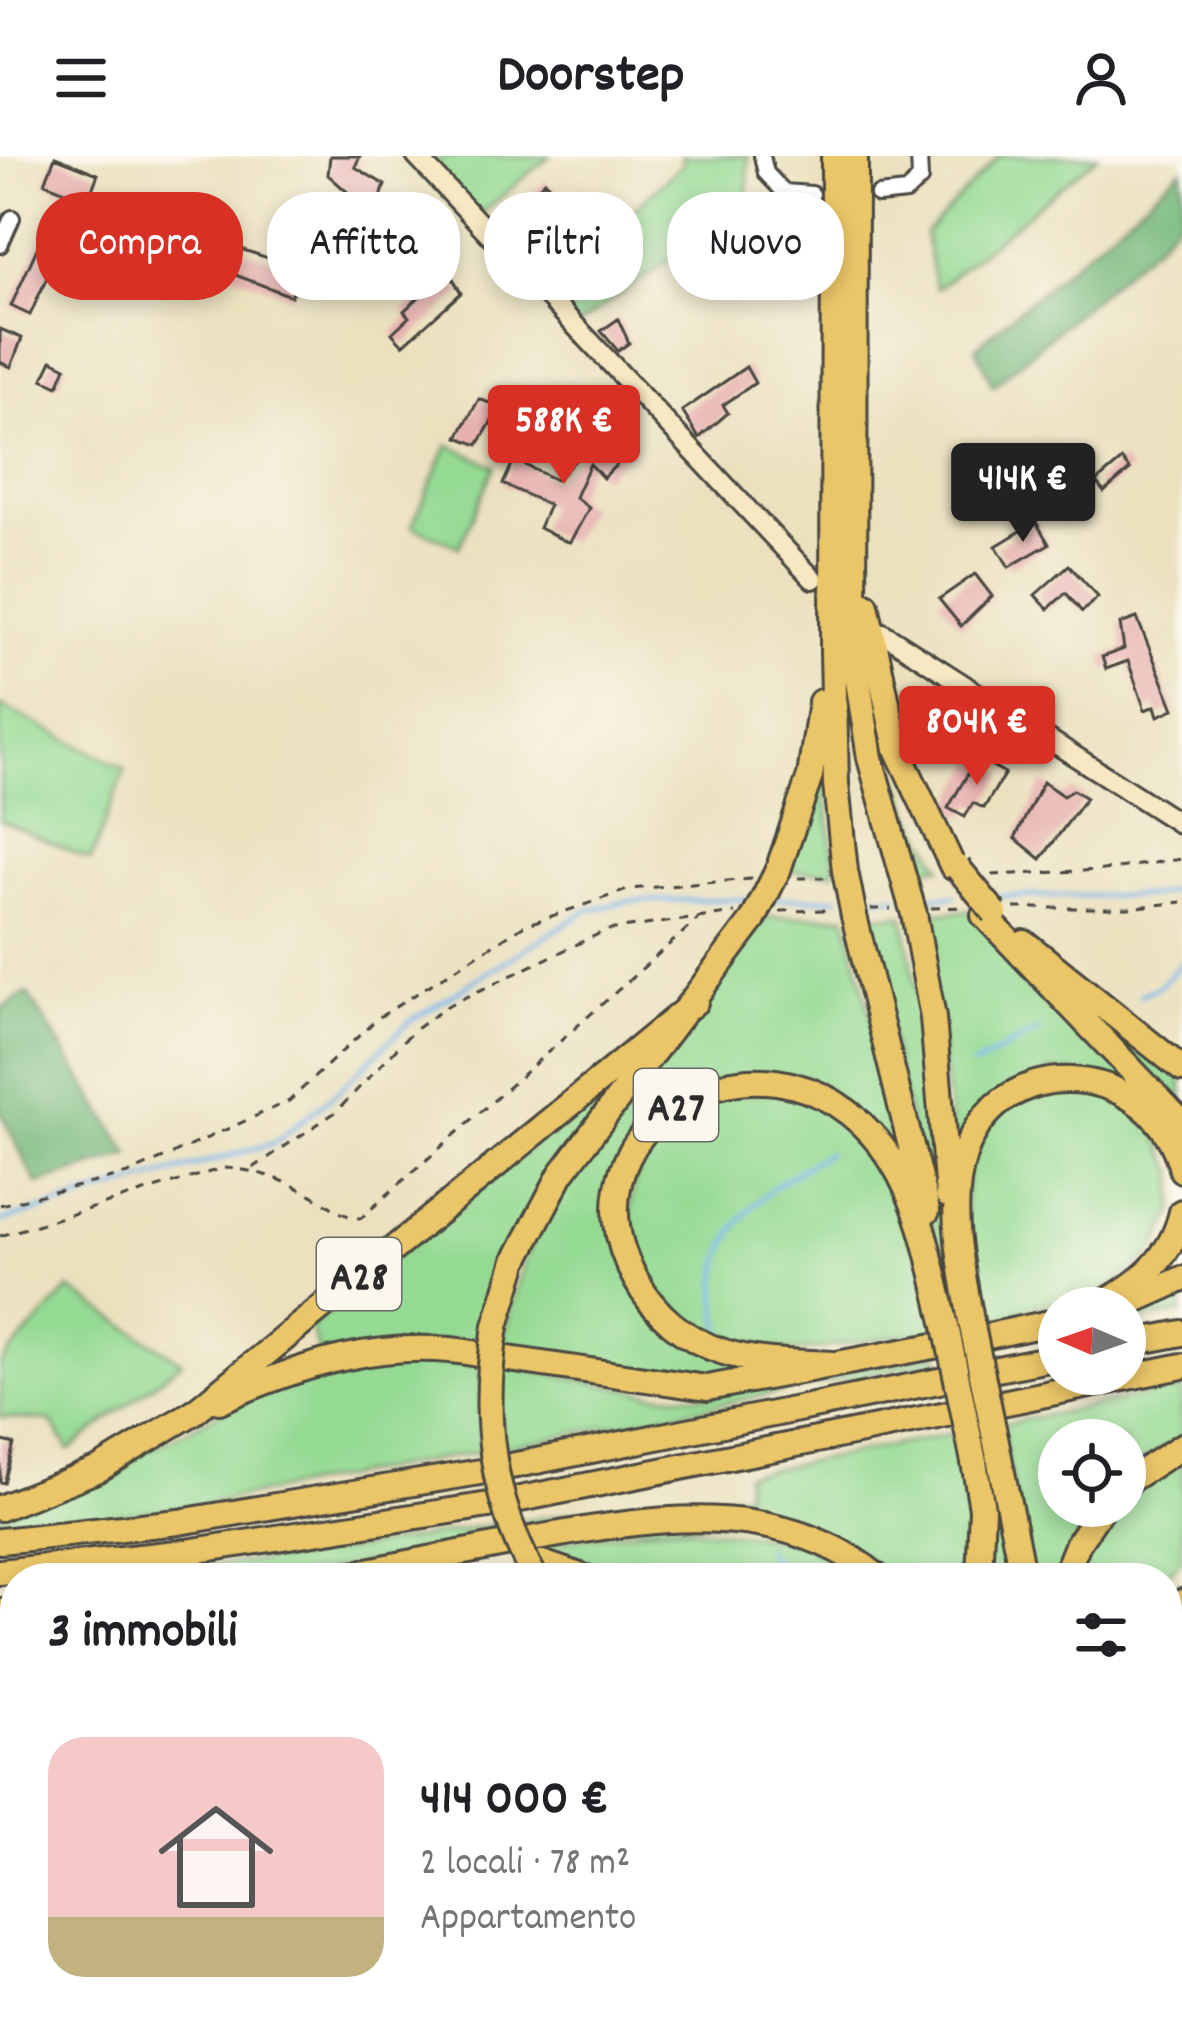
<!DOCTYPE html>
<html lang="it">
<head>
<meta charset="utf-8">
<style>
  :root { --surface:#fff; --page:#f6f6f6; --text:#202124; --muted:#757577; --line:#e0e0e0; --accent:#d93025 }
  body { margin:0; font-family:Dekko,sans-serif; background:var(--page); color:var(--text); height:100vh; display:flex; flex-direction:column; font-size:45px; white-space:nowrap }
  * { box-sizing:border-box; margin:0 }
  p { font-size:39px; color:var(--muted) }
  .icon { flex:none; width:66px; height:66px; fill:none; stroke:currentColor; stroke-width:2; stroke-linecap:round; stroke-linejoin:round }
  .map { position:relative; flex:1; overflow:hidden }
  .side { position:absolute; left:0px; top:1407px; width:1182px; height:471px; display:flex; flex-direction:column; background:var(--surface); border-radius:48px 48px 0 0; box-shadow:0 6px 18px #0003 }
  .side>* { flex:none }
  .hud { position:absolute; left:36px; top:36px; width:1110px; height:108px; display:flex; gap:24px }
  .needle { width:78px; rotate:272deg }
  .controls { position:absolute; left:1038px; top:1131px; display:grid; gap:24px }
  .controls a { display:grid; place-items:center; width:108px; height:108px; border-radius:50%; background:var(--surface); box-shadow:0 6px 18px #0003; font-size:60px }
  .price { position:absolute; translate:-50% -102px; padding:0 27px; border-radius:12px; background:var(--accent); color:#fff; font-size:39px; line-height:78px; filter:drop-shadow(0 3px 6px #0008) }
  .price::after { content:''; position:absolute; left:50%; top:72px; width:36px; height:27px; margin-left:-18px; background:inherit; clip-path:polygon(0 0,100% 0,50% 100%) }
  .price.current { background:#222; color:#fff }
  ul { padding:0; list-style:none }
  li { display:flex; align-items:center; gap:36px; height:300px; padding:0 48px }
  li+li { border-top:3px solid var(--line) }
  li span { display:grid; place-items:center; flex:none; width:336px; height:240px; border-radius:36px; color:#555 }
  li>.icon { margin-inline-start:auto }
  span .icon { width:144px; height:144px; fill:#fffc; stroke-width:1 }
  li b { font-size:51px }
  h2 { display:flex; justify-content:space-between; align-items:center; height:144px; padding:0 48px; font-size:51px }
  .tag { padding:0 42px; border-radius:48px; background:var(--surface); box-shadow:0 6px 18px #0003; font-size:42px; line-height:108px }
  .tag.current { background:var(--accent); color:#fff }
  header { display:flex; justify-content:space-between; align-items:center; height:156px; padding:0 48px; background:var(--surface); font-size:54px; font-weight:700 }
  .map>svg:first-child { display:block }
  .industrial { fill:#d1bfbf }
  .green { fill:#94da93; stroke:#60825f; stroke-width:3 }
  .forest { fill:#77ba7d; stroke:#517254; stroke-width:3 }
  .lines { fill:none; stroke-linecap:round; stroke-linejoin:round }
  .stream { stroke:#77b6ea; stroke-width:4.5 }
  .building { fill:#e7b1af }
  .lane-casing { stroke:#484641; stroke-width:12 }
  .street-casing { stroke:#484641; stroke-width:20 }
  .secondary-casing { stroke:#484641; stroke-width:24 }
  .highway-casing { stroke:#484641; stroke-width:30 }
  .path { stroke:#484641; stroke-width:3; stroke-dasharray:9 9; stroke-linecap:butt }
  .lane { stroke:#fff; stroke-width:6 }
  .street { stroke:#fff; stroke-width:14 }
  .secondary { stroke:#f7e8c3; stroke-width:18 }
  .highway { stroke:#ebc669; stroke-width:24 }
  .highway-bridge-casing { stroke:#484641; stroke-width:30; stroke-linecap:butt }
  .highway-bridge { stroke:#ebc669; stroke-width:24 }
  .labels { text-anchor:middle; stroke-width:12; stroke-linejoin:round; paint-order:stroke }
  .shield { fill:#fbf7ec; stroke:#696865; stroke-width:3 }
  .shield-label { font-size:42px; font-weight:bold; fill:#2b2b2b }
</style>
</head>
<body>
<header><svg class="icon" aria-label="menu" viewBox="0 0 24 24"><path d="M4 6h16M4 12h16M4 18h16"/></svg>Doorstep<svg class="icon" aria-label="person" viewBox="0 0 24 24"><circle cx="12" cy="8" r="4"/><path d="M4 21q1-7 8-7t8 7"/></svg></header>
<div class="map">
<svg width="1182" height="1876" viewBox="0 0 1182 1876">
  <rect width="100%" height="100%" fill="#fbf7ec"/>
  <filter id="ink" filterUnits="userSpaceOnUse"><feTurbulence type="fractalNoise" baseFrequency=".00833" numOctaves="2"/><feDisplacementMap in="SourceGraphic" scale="24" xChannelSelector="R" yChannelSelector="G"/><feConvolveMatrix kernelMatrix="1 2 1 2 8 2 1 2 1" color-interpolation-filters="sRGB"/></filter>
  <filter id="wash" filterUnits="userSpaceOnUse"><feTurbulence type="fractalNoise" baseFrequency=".004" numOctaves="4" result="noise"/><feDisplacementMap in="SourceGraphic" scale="48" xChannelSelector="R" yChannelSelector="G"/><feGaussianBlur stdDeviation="2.7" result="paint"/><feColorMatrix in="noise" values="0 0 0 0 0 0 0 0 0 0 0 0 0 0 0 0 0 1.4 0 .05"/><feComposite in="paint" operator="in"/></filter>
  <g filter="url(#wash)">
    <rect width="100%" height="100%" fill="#ebe1bf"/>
    <path class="industrial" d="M1182,1511V1779L1178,1785L1182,1815L1167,1818V1523Z"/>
    <path class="green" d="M443,0H550L475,63L429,14Z
      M680,0H748V48L575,171L543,137L684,7Z
      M999,0H1098L936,133L925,78Z
      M448,289L495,310L459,391L412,370Z
      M870,536L911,657L941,711H910L881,627Z
      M0,549L125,613L91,704L0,664Z
      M818,613L824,616L835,716L788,715Z
      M972,755L1027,823L1182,970V990C1132,930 1131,919 1049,915L955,999L923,757Z
      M903,759C931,894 931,1032 961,1167L955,1168L863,760Z
      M846,760L908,1013L824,932L677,942L620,1024L644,1146L762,1218L676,1224L500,1193C512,1156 519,1112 536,1078C595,962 696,871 764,761Z
      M1060,827L1182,916V946Z
      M621,917L499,1122L481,1191L320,1198L310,1171Z
      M1092,931L1149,963L1175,1016L1174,1055L1152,1099L1099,1139L1074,1148L1035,1149L984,1169C970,1098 937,989 1018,944C1037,934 1070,934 1092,931Z
      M747,933C768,936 800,936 819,946C881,977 937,1114 935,1177C866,1176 802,1210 734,1187C642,1156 589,1042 672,968C694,949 719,941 747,933Z
      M1182,1131V1157L1125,1169V1157Z
      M69,1133L182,1206L69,1294L51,1265L0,1261V1208Z
      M939,1197L940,1204L501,1292L499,1208L654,1238L707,1240Z
      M402,1202L480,1206L482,1295L193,1350L0,1372V1360L171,1283L240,1246L323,1213Z
      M1182,1232V1280L1125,1317V1284H1059V1350H1095L1059,1422H1029L1002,1268Z
      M956,1277L969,1365L967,1422H889L783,1363L528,1376L523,1365L665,1341L745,1338L746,1318Z
      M1182,1299V1404L1164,1422H1076L1114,1351L1125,1350V1341Z
      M988,1311L1012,1422H988L982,1313Z
      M501,1367L508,1381L285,1422H101L345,1395Z
      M670,1370L795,1383L863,1422H614L538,1399L534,1389Z
      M0,1822L15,1837V1863H41L54,1876H0Z"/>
    <path class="forest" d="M1182,13V59L1156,88L993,230L976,191Z
      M27,837L130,999L37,1028L0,956V853Z"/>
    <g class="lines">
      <path class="stream" d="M998,740H1152L1182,732
        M921,741L955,740
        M862,742L897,741
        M773,743L838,742
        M1140,839L1159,831L1182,807
        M973,910L1038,875
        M0,1066L274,987L335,938L410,865L586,755L628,745L755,743
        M723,1183C700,1083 747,1044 827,997
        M766,1393L782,1422
        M813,1876L815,1863"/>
    </g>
    <g id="blocks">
      <path class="building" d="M330,0H360L355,11L385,29L367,86L338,73L352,40L328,19Z
        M55,1L98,18L88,44L45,27Z
        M545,25L558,39L517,77L504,64Z
        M298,67L329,79L313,106L308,104L291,140L206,108L197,98L204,81L280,106Z
        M48,68L67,77L30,159L11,150Z
        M437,107L450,117L461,137L403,189L392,177L409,161L404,155L429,132L422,119Z
        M618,163L629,187L618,195L601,175Z
        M0,173L22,182L11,211L0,206Z
        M52,204L66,211L58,230L43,223Z
        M746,211L755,227L723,249L728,257L699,282L682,255Z
        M479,243L500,251L478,289L458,281Z
        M594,279L620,297L615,301L620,305L603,322L590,308L575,341L589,352L570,386L565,385L539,372L549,349L503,328L514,304L556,324L584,295L578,289Z
        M1122,304L1130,314L1104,336L1096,326Z
        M1036,366L1049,388L1009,411L996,390Z
        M1069,409L1098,441L1082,456L1066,437L1048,453L1035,439Z
        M975,418L992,440L961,470L939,443Z
        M1137,462L1174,553L1158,560L1155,550L1145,554L1128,505L1106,513L1102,501L1124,493L1120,468Z
        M977,602L1005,617L984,652L973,647L965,661L948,652Z
        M1043,626L1063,640L1073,634L1086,642L1041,703L1015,682Z
        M0,1284L14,1288L4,1327L0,1326Z"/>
    </g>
  </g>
  <g filter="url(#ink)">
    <use href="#blocks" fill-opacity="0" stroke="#484641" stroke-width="3"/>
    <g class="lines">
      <g class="lane-casing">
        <path id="lane" d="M1167,1591L1182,1562"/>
      </g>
      <g class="street-casing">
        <path id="street" d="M762,0L766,17L784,36L812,38
          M878,39L906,36L920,23L919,0
          M0,89L12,62"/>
      </g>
      <g class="secondary-casing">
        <path id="secondary" d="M416,0L813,423
          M883,477L1182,669"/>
      </g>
      <g class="highway-casing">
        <path id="highway" d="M834,0L833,496L836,628L845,715
          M855,0L854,499L870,602L901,713
          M866,449L897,593L953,711
          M778,714L810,620L821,546
          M914,758L933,862L948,1039
          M984,759L1182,967
          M854,760L927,1055
          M1025,787L1182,913
          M1124,1149L1182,1123
          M1094,1152C1136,1130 1171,1105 1182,1056
          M971,1165C962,1112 947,1051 964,999C1001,888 1157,906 1182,1014
          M496,1170L516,1104L561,1018L753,764
          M988,1180L1059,1165
          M1125,1188L1182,1177
          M502,1202L707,1232L934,1190
          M833,1208C797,1206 758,1207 724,1196C685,1184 654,1158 635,1122C548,963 783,836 892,1005C923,1054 932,1114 946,1170
          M997,1213L1059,1201
          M219,1245C301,1208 388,1181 478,1198
          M1002,1247L1182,1210
          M999,1301L1023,1422
          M974,1306L982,1352L979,1422
          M506,1311L939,1225
          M1125,1327L1182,1290
          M515,1344L947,1258
          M0,1352L99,1313L194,1256L695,846
          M531,1383C649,1362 779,1339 879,1422
          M0,1385L179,1366L480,1316
          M542,1407L586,1422
          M0,1416L186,1396L489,1349
          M332,1422L505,1388
          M1064,1422L1078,1387L1103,1350
          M0,1455H15
          M1167,1461L1182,1446
          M1167,1496L1182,1487
          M1062,1863L1069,1876
          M1111,1863L1114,1876"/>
      </g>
      <path class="path" d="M992,719L1103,714L1182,703
        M798,722H824
        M931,752L963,751
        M1014,752H1128L1182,746
        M871,753H891
        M780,755L831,754
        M253,1012L337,955L413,875L449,849L607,774L735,757
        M0,1049L128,1018L289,945L378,862L523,770L630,733L752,723
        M0,1080L223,1012C256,1013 288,1025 317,1042C333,1051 342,1061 361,1062L698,763"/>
      <use href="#lane" class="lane"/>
      <use href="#street" class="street"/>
      <use href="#secondary" class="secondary"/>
      <use href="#highway" class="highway"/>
      <g class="highway-bridge-casing">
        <path id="highway-bridge" d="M958,712L995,757
          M901,713L914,758
          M845,715L854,760
          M753,764L778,714
          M971,1165L999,1301
          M496,1170C481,1260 491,1342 535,1422
          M946,1170L974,1306"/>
      </g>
      <use href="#highway-bridge" class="highway-bridge"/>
    </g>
  </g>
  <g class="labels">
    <g class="shield">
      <rect x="634" y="913" width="84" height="72" rx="9"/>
      <rect x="317" y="1082" width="84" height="72" rx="9"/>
    </g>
    <g class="shield-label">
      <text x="676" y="964">A27</text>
      <text x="359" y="1133">A28</text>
    </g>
  </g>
</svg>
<div class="controls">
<a><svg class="needle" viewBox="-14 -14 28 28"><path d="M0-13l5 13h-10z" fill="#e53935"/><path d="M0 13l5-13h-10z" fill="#757577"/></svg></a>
<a><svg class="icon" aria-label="locate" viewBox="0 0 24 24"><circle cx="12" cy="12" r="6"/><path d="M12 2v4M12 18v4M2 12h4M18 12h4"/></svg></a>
</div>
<b class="price" style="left:564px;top:331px">588K €</b>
<b class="price current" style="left:1023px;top:389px">414K €</b>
<b class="price" style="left:977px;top:632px">804K €</b>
<div class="hud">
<a class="tag current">Compra</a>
<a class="tag">Affitta</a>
<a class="tag">Filtri</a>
<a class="tag">Nuovo</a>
</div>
<section class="side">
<h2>3 immobili<svg class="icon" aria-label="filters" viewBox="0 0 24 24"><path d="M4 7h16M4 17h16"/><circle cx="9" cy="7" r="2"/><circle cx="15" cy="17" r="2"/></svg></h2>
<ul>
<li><span style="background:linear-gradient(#f6c9c9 75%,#c2b280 0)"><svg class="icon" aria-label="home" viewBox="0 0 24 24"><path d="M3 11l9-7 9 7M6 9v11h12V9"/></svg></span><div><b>414 000 €</b><p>2 locali · 78 m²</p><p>Appartamento</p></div></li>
</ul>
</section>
</div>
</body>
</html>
